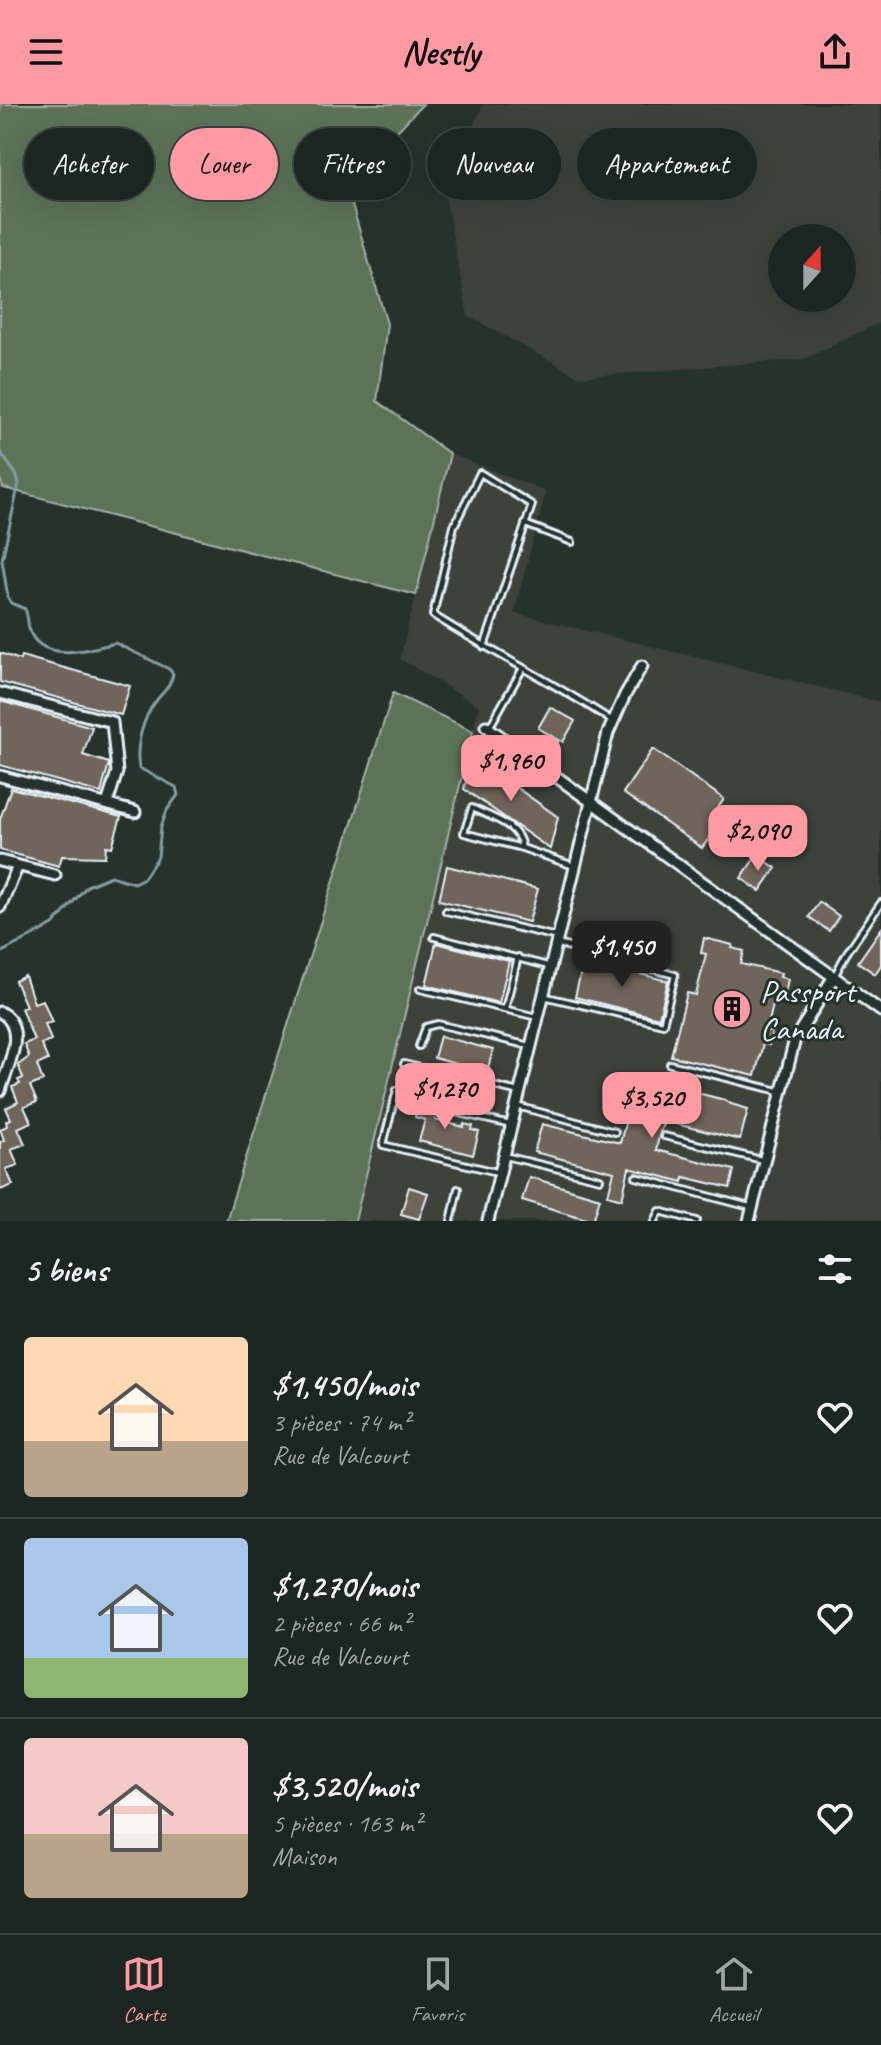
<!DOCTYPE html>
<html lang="fr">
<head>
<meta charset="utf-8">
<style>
  :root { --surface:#1c2622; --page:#29322f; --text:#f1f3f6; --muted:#a0a5a5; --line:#3a4340; --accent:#ff9aa2 }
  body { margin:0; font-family:Caveat,sans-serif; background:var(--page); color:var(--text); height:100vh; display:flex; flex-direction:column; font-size:30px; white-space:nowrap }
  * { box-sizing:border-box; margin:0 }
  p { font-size:26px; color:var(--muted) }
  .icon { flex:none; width:44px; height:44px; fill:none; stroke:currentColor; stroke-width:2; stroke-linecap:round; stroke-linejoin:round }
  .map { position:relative; height:1117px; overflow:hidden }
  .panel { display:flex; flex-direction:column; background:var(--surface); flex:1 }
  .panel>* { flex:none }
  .guide { position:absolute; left:24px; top:24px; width:834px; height:72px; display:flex; gap:16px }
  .needle { width:52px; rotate:21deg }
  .buttons { position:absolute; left:768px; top:120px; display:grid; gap:16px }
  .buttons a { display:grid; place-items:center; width:88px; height:88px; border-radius:50%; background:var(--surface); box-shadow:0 8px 32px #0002,0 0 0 2px var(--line); font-size:40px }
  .price { position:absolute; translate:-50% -68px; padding:0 18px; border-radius:16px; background:var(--accent); color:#111; font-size:26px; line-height:52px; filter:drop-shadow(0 2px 4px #0008) }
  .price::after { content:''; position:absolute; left:50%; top:48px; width:24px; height:18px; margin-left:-12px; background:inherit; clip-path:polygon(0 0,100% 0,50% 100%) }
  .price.current { background:#222; color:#fff }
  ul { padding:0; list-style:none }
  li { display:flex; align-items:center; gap:24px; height:200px; padding:0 24px }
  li+li { border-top:2px solid var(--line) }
  li span { display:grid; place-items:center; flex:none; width:224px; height:160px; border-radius:8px; color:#555 }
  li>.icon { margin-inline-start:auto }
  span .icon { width:96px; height:96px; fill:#fffc; stroke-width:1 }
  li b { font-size:34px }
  h2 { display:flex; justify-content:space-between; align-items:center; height:96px; padding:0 24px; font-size:34px }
  .chip { padding:0 28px; border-radius:36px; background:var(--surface); box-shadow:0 8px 32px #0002,0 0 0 2px var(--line); font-size:28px; line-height:72px }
  .chip.current { background:var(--accent); color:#111 }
  header { display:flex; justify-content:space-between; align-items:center; height:104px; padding:0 24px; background:var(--accent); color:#111; font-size:36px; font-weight:700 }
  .menu { display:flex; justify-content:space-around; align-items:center; height:112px; border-top:2px solid var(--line); background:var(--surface); font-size:22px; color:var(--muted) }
  .menu a { display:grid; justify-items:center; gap:4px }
  .menu .current { color:var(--accent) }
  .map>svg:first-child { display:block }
  .built { fill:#3c423a; fill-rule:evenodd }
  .green { fill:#5c7358; stroke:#a2b2a8; stroke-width:2 }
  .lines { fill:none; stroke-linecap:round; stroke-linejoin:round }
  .stream { stroke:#849ea0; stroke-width:3 }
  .building { fill:#70655a; stroke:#e8f1f8; stroke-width:2 }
  .lane-casing { stroke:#e8f1f8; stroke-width:10 }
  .street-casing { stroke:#e8f1f8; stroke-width:15 }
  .lane { stroke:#26332d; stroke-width:4 }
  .street { stroke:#26332d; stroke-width:9 }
  .labels { text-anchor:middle; stroke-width:6; stroke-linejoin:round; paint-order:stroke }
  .poi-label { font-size:32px; fill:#e8f1f8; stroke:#26332d; text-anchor:start }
</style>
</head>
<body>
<header><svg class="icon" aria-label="menu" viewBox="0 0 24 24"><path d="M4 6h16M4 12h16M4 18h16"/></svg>Nestly<svg class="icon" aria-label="share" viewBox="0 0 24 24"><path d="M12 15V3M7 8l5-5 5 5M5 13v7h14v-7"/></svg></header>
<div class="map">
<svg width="881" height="1117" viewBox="0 0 881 1117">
  <rect width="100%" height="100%" fill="#26332d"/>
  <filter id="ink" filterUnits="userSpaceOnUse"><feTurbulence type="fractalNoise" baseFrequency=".0125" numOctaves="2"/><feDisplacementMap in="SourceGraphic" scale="16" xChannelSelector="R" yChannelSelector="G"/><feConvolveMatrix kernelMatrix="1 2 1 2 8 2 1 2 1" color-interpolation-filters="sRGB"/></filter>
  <g filter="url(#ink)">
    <path class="built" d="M484,0H881V218L805,255L580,273L468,212L443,81ZM842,134V194H782V134Z
      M450,350L546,387L514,509L881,598V1117H355L479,602L400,555Z"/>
    <path class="green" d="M0,0H423L379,46L350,94L387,220L377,297L450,350L416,491L3,384L0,374Z
      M393,589L473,627L355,1117H226Z"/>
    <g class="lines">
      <path class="stream" d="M0,3L3,0
        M0,348L16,370L19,379L2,456L8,494L11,499L25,505C29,514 27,522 31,530C46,559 92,545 115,539L169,565L173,570C171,582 163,588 156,597C143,613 135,643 139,664L176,683L178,691L167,706L161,723L158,753L144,774L134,779L111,772L87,782L53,821L0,849"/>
    </g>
    <path class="building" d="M0,549L20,556L21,552L130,582L121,611L0,578Z
      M0,597L92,623L83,651L109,659L101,689L0,661Z
      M550,603L575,617L563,638L538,624Z
      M653,645L724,695L714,710L722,716L702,744L623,689Z
      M472,652L558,713L550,745L464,685Z
      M11,684L121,713L112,743L106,742L105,753L62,752L59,762L0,746V715Z
      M757,751L776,764L760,787L741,774Z
      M447,762L538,785L529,818L439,796Z
      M819,798L839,812L829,827L809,813Z
      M881,825V861L875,870L858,858Z
      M704,834L733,841L732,844L744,847L741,860L781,869L780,873L788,875L785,889L780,888L777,901L773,900L767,927L772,928L769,941L763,940L755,972L671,952L687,889L696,891L706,850L701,849Z
      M436,839L509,857L499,899L426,881Z
      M584,856L668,877L659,914L575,893Z
      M25,872L34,899L43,896L52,918L45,920L51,936L41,940L48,956L37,961L43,977L30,982L37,998L24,1003L31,1018L18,1024L25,1040L11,1045L18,1061L6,1065L13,1081L0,1086V1038L4,1036L0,1025L7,1022L6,1017L11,1015L6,1004L18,998L12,983L20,980L18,976L23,974L18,961L29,953L24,940L34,936L21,904L26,902L15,877Z
      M440,932L493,946L487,968L434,954Z
      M657,979L725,996L731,1000L748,1005L740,1036L664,1017L659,1032L656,1046L734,1066L730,1084L684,1073L683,1078L629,1064L622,1095L608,1091L614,1068L534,1048L542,1020L620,1039L626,1016L647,1021Z
      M419,997L438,1002L435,1016L464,1023V1020L473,1022L472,1026L479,1028L473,1051L419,1037L425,1016L415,1013Z
      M529,1073L600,1094L593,1117L522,1096Z
      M409,1083L428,1089L419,1115L401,1110Z"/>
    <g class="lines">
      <g class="lane-casing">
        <path id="lane" d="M525,420L572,438
          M484,543L532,401L480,369L454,422L433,511C491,548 553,578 611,616
          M489,624L523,564
          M540,659L554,638
          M522,744C519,720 492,714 472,704L464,729L522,744L574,762
          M446,807L557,833
          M434,833L548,862
          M835,871L846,850L881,799
          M420,885L537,913
          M543,892L663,920L675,871L558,840
          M505,905L518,853
          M419,942L426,923L438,920L530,942
          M404,960L519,988
          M670,960L779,987
          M517,1002L615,1028
          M664,1032L762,1056
          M505,1052L600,1075
          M497,1068L383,1041L397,986L444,998L455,1008L511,1021
          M636,1073L750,1103
          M451,1117L458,1085
          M655,1117L660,1107L697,1117"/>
      </g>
      <g class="street-casing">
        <path id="street" d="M0,589L112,618L117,668L107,700
          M486,622L881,907
          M0,672L135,708
          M0,757L55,771
          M0,803L18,762
          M0,908C29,924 7,963 0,987
          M488,1117L608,629L625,591L642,562
          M749,1117L795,935L833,874"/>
      </g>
      <use href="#lane" class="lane"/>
      <use href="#street" class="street"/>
    </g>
  </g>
  <defs>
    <g id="building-disc" transform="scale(2)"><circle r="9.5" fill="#ff9aa2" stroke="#26332d"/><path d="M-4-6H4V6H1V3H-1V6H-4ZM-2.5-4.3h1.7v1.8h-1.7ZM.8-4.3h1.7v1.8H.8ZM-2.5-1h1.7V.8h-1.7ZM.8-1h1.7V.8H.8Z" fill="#111"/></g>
  </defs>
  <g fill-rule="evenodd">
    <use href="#building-disc" x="732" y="905"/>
  </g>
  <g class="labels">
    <g class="poi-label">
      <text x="760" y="898">Passport<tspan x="760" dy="37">Canada</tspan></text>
    </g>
  </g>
</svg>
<div class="buttons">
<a><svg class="needle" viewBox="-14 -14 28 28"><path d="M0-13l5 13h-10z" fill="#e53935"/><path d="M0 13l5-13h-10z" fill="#a0a5a5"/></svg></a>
</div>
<b class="price" style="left:511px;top:699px">$1,960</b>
<b class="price" style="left:758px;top:769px">$2,090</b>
<b class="price current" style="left:622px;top:885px">$1,450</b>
<b class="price" style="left:445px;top:1027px">$1,270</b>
<b class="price" style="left:652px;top:1036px">$3,520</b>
<div class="guide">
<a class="chip">Acheter</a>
<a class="chip current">Louer</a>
<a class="chip">Filtres</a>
<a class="chip">Nouveau</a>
<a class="chip">Appartement</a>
</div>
</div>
<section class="panel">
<h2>5 biens<svg class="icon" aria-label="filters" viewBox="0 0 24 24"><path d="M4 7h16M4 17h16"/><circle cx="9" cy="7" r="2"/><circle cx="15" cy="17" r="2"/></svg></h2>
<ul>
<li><span style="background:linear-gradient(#ffd9b3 65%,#b9a48a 0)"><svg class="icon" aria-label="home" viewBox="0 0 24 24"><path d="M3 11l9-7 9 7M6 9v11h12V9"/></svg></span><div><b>$1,450/mois</b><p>3 pièces · 74 m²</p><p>Rue de Valcourt</p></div><svg class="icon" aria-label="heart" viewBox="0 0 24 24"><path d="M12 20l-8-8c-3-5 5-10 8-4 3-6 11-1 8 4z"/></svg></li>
<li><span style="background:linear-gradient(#a9c7e8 75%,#8fb573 0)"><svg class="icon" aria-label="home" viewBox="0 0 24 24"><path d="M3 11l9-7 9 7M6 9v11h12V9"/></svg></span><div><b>$1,270/mois</b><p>2 pièces · 66 m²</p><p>Rue de Valcourt</p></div><svg class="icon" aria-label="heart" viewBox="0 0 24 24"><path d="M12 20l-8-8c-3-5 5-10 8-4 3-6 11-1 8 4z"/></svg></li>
<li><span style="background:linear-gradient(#f6c9c9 60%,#b9a48a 0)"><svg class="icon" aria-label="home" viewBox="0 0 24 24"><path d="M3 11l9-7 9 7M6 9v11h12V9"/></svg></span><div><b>$3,520/mois</b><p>5 pièces · 163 m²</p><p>Maison</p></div><svg class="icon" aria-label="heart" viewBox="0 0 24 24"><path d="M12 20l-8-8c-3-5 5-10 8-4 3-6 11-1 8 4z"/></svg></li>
</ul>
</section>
<nav class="menu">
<a class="current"><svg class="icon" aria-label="map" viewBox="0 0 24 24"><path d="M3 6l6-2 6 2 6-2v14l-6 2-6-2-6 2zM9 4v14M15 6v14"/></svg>Carte</a>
<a><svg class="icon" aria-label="saved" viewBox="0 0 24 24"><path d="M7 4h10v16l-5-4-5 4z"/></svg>Favoris</a>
<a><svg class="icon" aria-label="home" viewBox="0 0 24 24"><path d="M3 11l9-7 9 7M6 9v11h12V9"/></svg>Accueil</a>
</nav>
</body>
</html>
